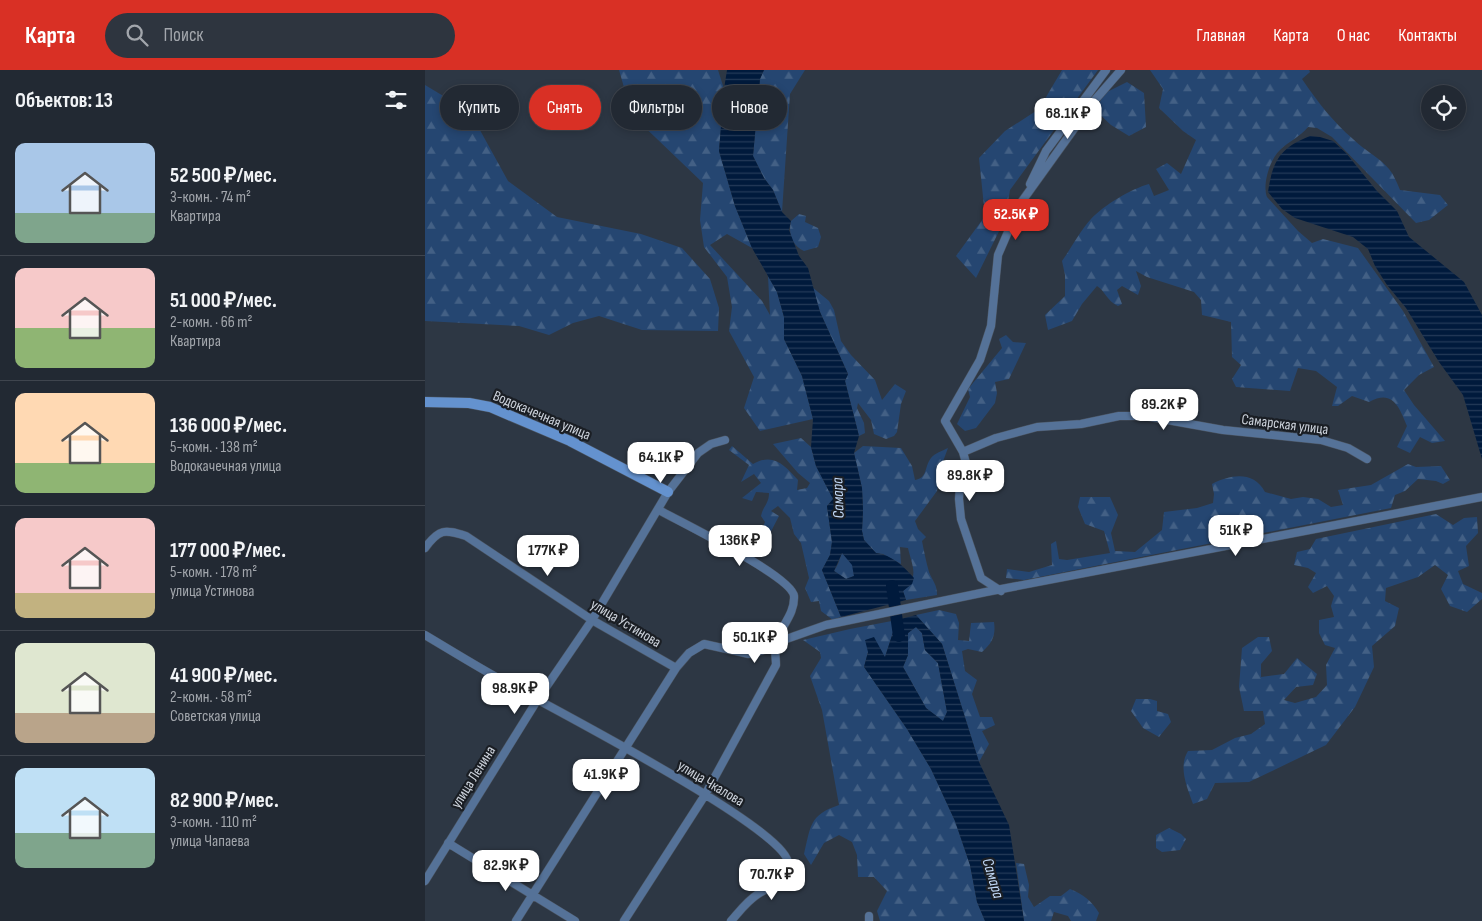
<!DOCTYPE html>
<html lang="ru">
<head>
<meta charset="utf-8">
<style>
  :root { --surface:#222933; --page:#2e353f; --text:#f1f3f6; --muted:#a2a6ac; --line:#3f454e; --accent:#d93025 }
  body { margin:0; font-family:"Sofia Sans Condensed",sans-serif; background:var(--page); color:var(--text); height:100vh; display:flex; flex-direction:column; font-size:19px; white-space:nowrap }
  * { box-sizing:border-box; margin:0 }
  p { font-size:16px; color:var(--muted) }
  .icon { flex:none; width:28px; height:28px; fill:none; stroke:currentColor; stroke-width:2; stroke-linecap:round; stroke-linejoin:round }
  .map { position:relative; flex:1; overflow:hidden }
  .side { display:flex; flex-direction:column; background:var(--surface); width:425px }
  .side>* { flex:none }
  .banner { position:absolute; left:15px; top:15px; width:475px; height:45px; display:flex; gap:10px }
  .fabs { position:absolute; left:996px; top:15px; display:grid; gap:10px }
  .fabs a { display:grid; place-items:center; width:45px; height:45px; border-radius:50%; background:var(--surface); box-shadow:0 2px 8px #0003,0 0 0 1px var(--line); font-size:25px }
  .price { position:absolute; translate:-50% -42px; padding:0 11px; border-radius:10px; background:#fff; color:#222; font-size:16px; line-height:32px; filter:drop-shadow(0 1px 2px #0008) }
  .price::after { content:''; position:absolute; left:50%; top:30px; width:15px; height:11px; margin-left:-8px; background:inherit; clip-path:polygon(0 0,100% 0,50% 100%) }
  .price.selected { background:var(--accent); color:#fff }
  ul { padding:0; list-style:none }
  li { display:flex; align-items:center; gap:15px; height:125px; padding:0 15px }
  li+li { border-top:1px solid var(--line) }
  li span { display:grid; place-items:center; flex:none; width:140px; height:100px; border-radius:10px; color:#555 }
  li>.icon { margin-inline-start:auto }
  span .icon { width:60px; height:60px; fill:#fffc; stroke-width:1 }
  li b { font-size:21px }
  h2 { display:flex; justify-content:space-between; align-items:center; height:60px; padding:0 15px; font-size:21px }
  .pill { padding:0 18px; border-radius:22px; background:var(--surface); box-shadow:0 2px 8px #0003,0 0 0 1px var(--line); font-size:18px; line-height:45px }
  .pill.selected { background:var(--accent); color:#fff }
  header { display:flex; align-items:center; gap:30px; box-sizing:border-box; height:70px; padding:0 25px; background:var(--accent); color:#fff }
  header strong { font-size:24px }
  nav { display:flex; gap:28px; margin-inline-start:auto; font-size:18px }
  .search { width:350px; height:45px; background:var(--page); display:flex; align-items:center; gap:12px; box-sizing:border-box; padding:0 18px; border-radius:28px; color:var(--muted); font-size:19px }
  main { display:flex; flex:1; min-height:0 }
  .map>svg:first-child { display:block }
  .forest { fill:url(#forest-firs) }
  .water { fill:url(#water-rules); fill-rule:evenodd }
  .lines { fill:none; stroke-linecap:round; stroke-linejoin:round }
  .river { stroke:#001a3c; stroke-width:12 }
  .street-casing { stroke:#4a535f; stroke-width:9 }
  .secondary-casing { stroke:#4a535f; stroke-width:11 }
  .street { stroke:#557298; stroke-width:8 }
  .secondary { stroke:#6492cf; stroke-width:10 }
  .labels { text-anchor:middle; stroke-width:4.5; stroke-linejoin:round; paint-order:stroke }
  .street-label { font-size:15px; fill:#cdd3dc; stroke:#1a1e24 }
  .water-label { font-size:16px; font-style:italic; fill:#c1d8f6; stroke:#1a1e24 }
</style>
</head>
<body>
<header>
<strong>Карта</strong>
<div class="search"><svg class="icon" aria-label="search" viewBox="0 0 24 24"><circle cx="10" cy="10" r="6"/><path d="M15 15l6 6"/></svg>Поиск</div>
<nav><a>Главная</a><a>Карта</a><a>О нас</a><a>Контакты</a></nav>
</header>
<main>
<section class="side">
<h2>Объектов: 13<svg class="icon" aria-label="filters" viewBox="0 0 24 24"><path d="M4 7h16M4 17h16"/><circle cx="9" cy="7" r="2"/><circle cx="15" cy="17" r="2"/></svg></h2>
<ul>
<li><span style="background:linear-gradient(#a9c7e8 70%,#7fa58c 0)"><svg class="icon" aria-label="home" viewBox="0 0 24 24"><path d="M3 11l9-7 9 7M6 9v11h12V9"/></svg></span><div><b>52 500 ₽/мес.</b><p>3-комн. · 74 m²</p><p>Квартира</p></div></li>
<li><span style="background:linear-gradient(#f6c9c9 60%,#8fb573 0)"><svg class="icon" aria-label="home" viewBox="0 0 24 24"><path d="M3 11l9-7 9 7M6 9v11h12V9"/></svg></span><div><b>51 000 ₽/мес.</b><p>2-комн. · 66 m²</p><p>Квартира</p></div></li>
<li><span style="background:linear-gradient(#ffd9b3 70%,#8fb573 0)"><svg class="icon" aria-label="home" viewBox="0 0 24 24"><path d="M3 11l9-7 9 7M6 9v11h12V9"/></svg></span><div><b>136 000 ₽/мес.</b><p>5-комн. · 138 m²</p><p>Водокачечная улица</p></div></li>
<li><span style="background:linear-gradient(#f6c9c9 75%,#c2b280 0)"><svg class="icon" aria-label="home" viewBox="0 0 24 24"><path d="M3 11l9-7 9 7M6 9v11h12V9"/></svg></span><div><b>177 000 ₽/мес.</b><p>5-комн. · 178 m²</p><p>улица Устинова</p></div></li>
<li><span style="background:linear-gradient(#dfe7d0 70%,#b9a48a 0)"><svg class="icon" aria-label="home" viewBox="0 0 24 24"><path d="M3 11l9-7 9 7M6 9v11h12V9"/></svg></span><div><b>41 900 ₽/мес.</b><p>2-комн. · 58 m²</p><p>Советская улица</p></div></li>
<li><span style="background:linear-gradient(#bfe0f5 65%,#7fa58c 0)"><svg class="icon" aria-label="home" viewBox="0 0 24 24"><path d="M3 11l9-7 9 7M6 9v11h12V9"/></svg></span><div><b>82 900 ₽/мес.</b><p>3-комн. · 110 m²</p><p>улица Чапаева</p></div></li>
</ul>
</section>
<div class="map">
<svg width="1057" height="851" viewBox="0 0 1057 851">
  <defs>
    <pattern id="forest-firs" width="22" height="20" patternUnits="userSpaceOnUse" patternTransform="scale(1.25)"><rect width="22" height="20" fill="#254671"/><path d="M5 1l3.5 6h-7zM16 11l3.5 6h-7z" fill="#436085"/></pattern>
    <pattern id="water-rules" width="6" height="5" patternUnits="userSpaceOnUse" patternTransform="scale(1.25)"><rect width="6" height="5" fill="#001a3c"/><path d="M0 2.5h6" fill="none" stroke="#243a58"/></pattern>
  </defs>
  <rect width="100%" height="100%" fill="#2d3744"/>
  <path class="forest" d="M194,0H293L299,19L294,81L310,136L327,178L302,164L285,175L337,231L345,245L343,206L352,222L359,247V269L377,306L388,349L335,361L319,338L329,307L304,261L307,237L302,207L279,177L275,150L278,113L207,45Z
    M339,0H380L365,24L357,142L348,120L339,108L328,86L335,9Z
    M637,0H673L585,120L580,149L551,208L531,186L560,146L554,88L580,61L614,39Z
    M725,0H884L885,2L877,9C892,31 908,52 928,69C939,80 954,87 964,99C969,105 972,113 975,120L1015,125L1023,135L1004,150L991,153L907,67L892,58L883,57C875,67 864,71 855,80C845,89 837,115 842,127L873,161L887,173L898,169L933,178L978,241L1009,297L994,305L979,320L989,335L1020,371L1007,373L995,367L985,383L972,377L982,356C974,337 968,319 944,332L927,326L913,336H907L912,317L891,301L873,298L865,321L811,317L807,309L816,295L807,287L806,252L777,245L776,230L769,222L722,207L711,201L716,216L713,225L697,216L692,220L697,234L693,236C681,230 681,222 672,216L657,234L647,251L623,260L620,245L640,226V205L637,191C647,177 655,161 666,149C679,135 706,119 724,114L729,126L744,120L731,99L742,93L756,104L771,70L758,61L734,38L738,19Z
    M702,12L719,23L721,57L704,66L686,55L671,41L678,24Z
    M0,15L45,42L83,111L132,147L216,164L257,178L285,209L294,238L293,261L217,260L174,246L148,253L124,265L94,256L0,251Z
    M374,144L381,146L380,152L393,158L396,167L393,177L379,181C367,175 363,164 366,151Z
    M387,217L404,231L409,240L416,271L426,285L450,310L457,330L470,314L481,321L476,334L472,362L469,366L461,369L449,364L446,350L433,333L432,338L439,353L440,363L434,366L420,311L423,304L395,242Z
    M581,265L588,272L601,273L584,309L570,312L572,323L570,333L551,358L540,361L532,354L545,327L543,319L577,278L574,269Z
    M376,368L386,377L391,396L408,429L402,436L407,472L405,485L397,500L416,547L408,550L396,541L394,531L386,532L380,518L384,508L376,473L369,464L365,448L353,436L346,441L354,446L341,471L330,482L321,476V474L331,473L340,452L336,446C338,436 344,434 344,423L331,422L327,431L317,428L336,413L329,404L316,412L324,395L304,380L307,376L328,394C349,382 360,396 373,410L372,420L382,418L385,413L373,403L348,374Z
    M438,376L476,378L487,396L490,410C503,408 499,397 506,388C510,383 517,381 523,378L514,402V410L512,421L490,451L493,459L501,467L497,471C499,481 501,492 504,502C508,512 512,514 512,525L481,530L478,521C495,507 487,496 483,478L475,477L476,494L458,484L451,483L439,470L437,461L438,440L437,418L429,383Z
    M983,394L991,397L1016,396L1025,410L1018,414L1011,411L993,409L980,421L970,425L966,438L599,510L581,508L582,499L604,502L627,495L626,474L631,471L634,489L642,490L685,483L679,461L660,454L653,437L655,427H685L693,445L686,463L690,481L710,482L737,460L739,442L772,438L788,433L789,424L787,414C806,404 829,401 840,422L866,429L878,427L893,429L906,437L918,435L913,420L946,415Z
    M1011,444L1028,455L1039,448L1052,447L1053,463L1041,476L1044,496L1033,501L1038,514L1057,523V529L1042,542L1025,536L1016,519L1023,505L1010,495L993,507L961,518L960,531L974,538L970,556L947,576L949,597L930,637L901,675L824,712L790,713L782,729L768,734C762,717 753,697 763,681L787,680L810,668L826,664L840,654L838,641H819L814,617L817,578L833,567H844L847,581L836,594V607L859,604L872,588L892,604L888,615L871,617L859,630L870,633L891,627L902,615L901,595L910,578L900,575L894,563V550L909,547L906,536L909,526L902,516L888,523L883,517L891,503L883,498L869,495L872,482L885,479L891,469Z
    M417,483L428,495L429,506L421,509L409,501L413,494Z
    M514,540L531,544L534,553L533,570L544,571L546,553L569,552C571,566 567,573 557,582L543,579L537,581L540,601L552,610L547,624L555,647H567L570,655L557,661L564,674L554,692L517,574L491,545Z
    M472,550L460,587L443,582L439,597L482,659L506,699L530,751L545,795L552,832L560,851H455L452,841L462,821L449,807H433L432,785L427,772L414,765L399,773L386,795L379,784C386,756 384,745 414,735L397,640L385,606L396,588L395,582L378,570L425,559Z
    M491,557L497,563L500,580L513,593L522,642L518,651L501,638L478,597L483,585V563Z
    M711,629H725L732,631V641L743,644L746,652L734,667L718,658L706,641Z
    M744,758L756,764L761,769L755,780L737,782L731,778V765Z
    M591,793L599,794L604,815L603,827L609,837L625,826H636L645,819C658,824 667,831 674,843L671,851H646L643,846L629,842L626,851H599Z"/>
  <path class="water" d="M302,0H339L335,9L328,86L339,108L348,120L357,142L366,151L364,160L374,186L383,198L395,242L423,304L420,311L434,366L429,383L437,418L438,440L437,461L439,470L451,483C467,485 478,496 489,508L487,514L478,521L481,530L416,547L397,500L405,485L407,472L402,436L408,429L391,396L386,377L388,349L377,306L359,269V247L352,222L327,178L310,136L294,81L299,19ZM417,483L427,495L429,506L421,509L409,501Z
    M885,66L895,67L908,71L921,83L951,120L972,141L984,167L1039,212L1057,245V389L1038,325L1014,292L981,238L962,215L950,196L943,179L928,167L870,148L857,139L843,122C848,90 855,78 885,66Z
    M491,545L517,574L554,692L584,755L599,851H560L552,832L545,795L530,751L506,699L482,659L439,597L443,582L440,570L449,567L460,587L472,550ZM491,557L497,563L500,580L513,593L522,642L518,651L501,638L478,597L483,585V563Z"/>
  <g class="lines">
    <path class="river" d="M467,516L474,566"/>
    <g class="street-casing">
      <path id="street" d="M605,114L621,81L681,0
        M538,382L571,368L612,357L656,354L694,346H720L798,360L896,370L923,378L942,389
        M0,478C14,459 19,459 41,466L167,550L251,598
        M576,521L556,508L536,449L534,429L535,415L541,393L538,382L520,351L555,290L566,256L573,185L595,134L669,31L696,0
        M0,565C27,581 54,598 82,613C118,634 367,761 363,794C361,813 345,816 333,824C322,831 314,842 306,851
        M23,773L150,851
        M0,811L113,629L167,550L243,422L273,383L286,374L300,370
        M444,846V851
        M91,851L251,598L264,583L279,574L324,584L343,579L350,573L401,555L561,522L1057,427
        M199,851L280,725L351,595C351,588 349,579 351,572C356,556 370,544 369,526C367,506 255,452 234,440"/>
    </g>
    <g class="secondary-casing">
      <path id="secondary" d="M0,332L44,333L65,337L145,371L243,422"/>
    </g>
    <use href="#street" class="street"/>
    <use href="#secondary" class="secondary"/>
  </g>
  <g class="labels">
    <g class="street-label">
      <text transform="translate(117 345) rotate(23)" y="5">Водокачечная улица</text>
      <text transform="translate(860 354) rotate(7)" y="5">Самарская улица</text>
      <text transform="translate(201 553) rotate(31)" y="5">улица Устинова</text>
      <text transform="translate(48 707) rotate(-58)" y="5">улица Ленина</text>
      <text transform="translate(286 713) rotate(31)" y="5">улица Чкалова</text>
    </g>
    <g class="water-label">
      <text transform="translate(412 428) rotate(-92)" y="6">Самара</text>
      <text transform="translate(569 808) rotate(73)" y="6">Самара</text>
    </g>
  </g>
</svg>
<div class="fabs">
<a><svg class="icon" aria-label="locate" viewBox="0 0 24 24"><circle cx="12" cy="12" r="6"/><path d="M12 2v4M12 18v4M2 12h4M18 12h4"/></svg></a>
</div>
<b class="price" style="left:643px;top:70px">68.1K ₽</b>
<b class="price selected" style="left:591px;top:171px">52.5K ₽</b>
<b class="price" style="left:739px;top:361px">89.2K ₽</b>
<b class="price" style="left:236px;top:414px">64.1K ₽</b>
<b class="price" style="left:545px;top:432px">89.8K ₽</b>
<b class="price" style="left:811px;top:487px">51K ₽</b>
<b class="price" style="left:315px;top:497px">136K ₽</b>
<b class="price" style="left:123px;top:507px">177K ₽</b>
<b class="price" style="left:330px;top:594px">50.1K ₽</b>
<b class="price" style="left:90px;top:645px">98.9K ₽</b>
<b class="price" style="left:181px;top:731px">41.9K ₽</b>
<b class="price" style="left:81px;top:822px">82.9K ₽</b>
<b class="price" style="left:347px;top:831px">70.7K ₽</b>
<div class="banner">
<a class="pill">Купить</a>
<a class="pill selected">Снять</a>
<a class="pill">Фильтры</a>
<a class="pill">Новое</a>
</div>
</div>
</main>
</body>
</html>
